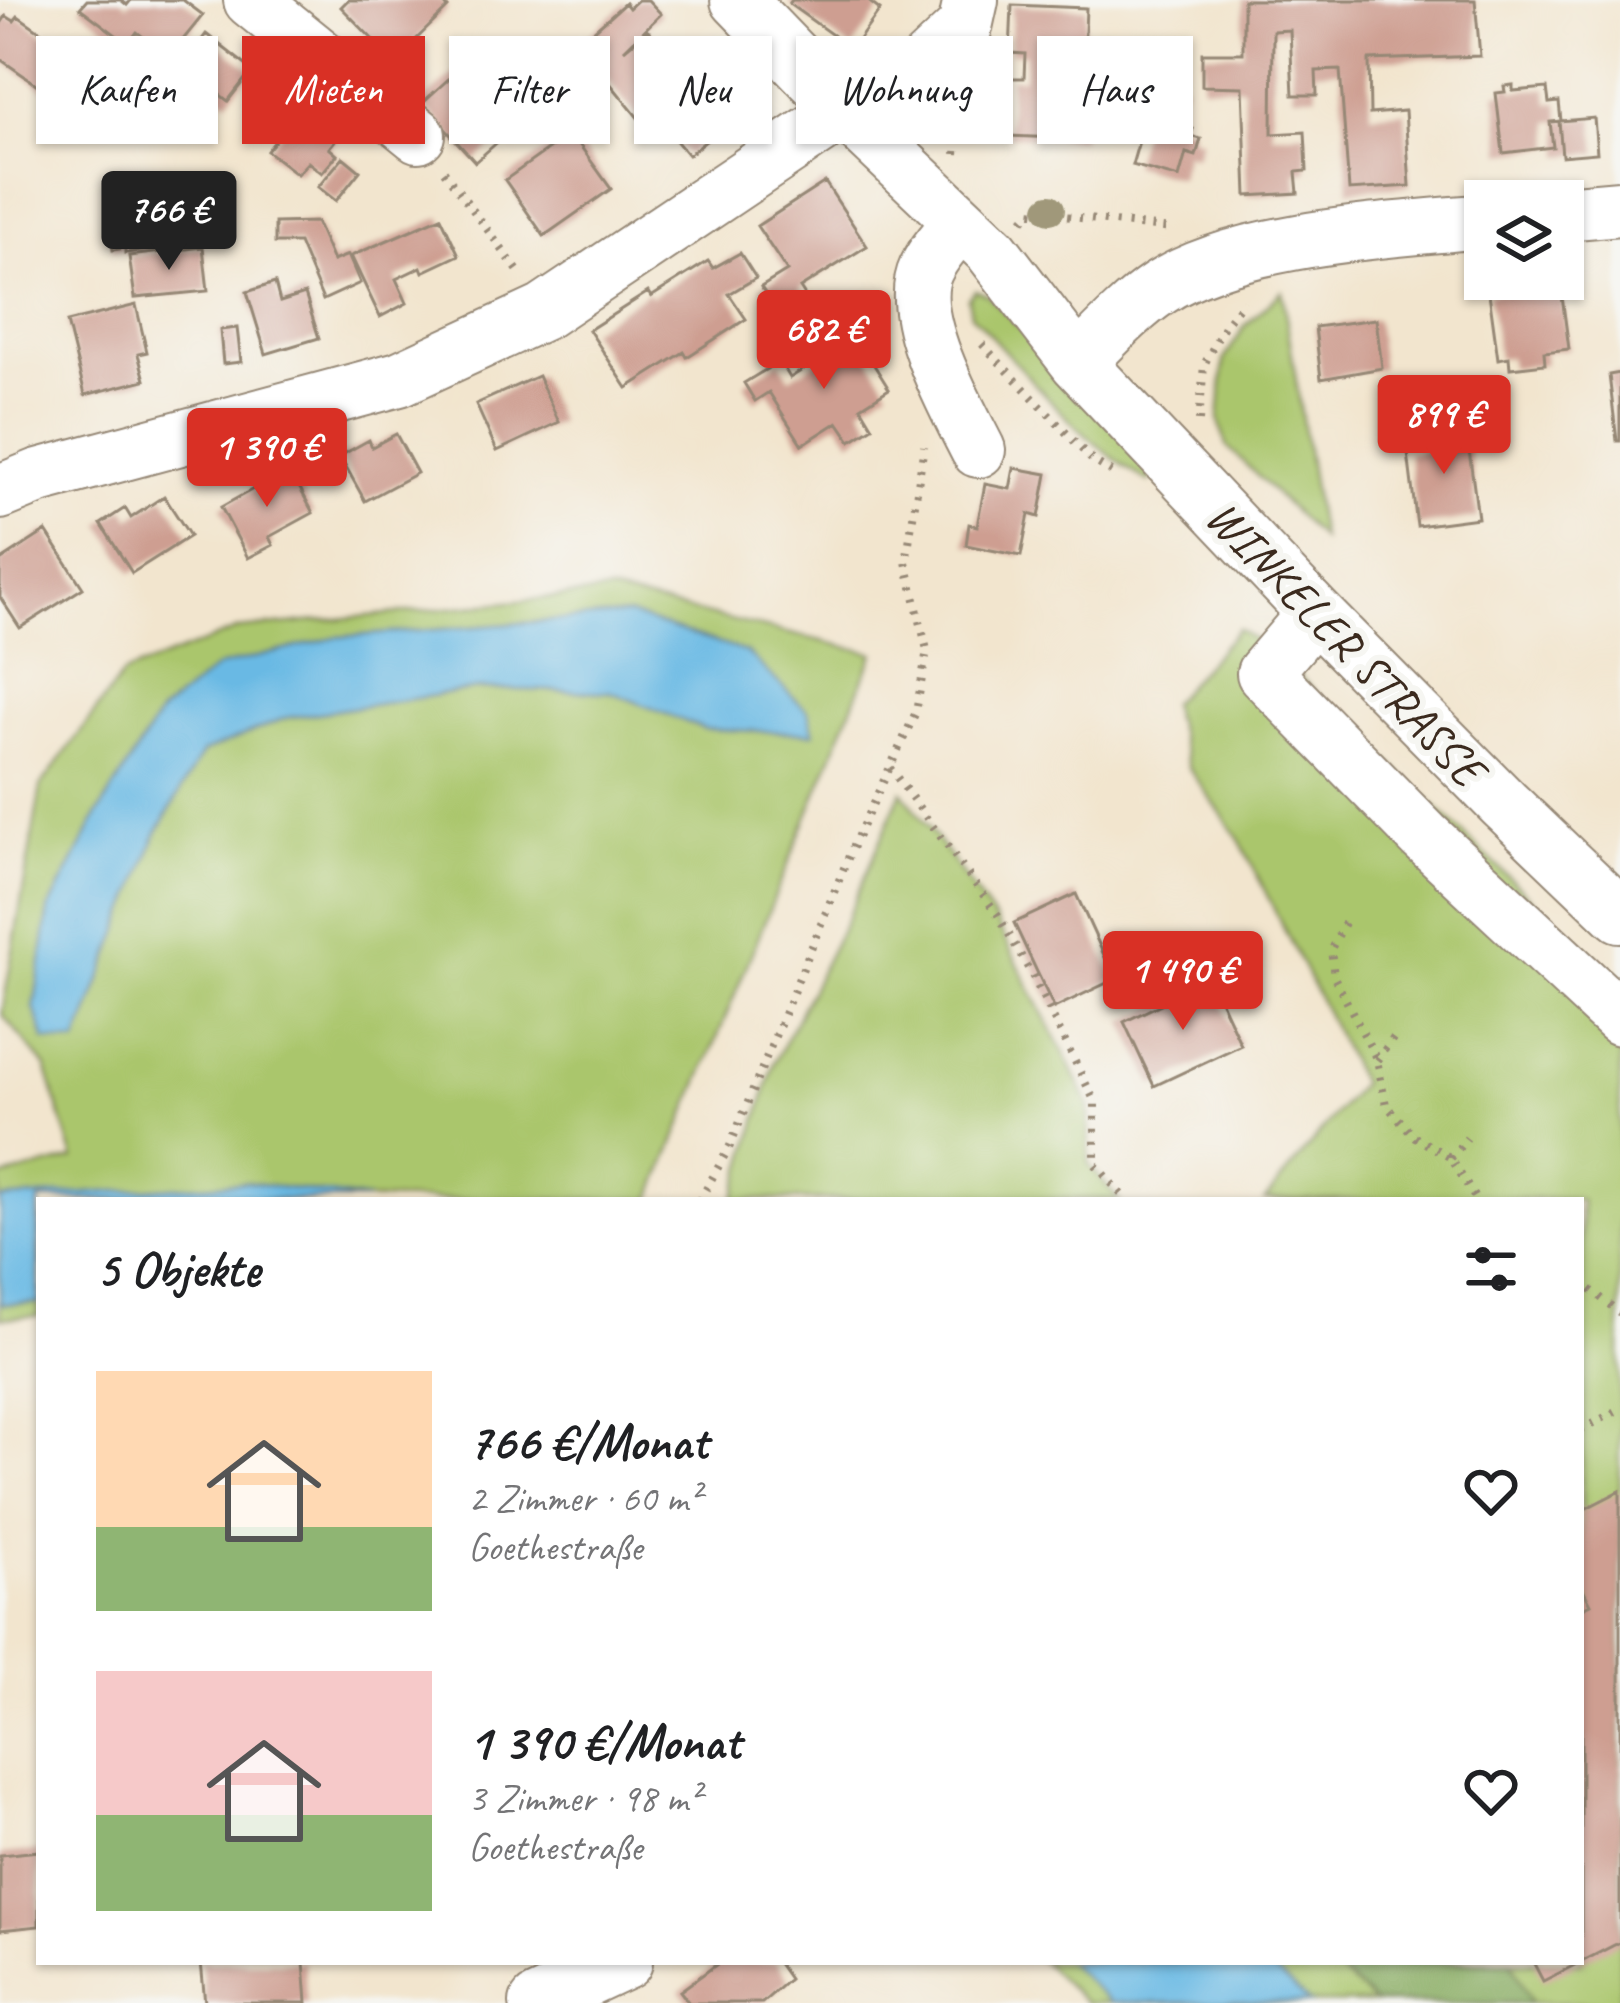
<!DOCTYPE html>
<html lang="de">
<head>
<meta charset="utf-8">
<style>
  :root { --surface:#fff; --page:#f6f6f6; --text:#202124; --muted:#757577; --accent:#d93025 }
  body { margin:0; font-family:Caveat,sans-serif; background:var(--page); color:var(--text); height:100vh; display:flex; flex-direction:column; font-size:45px; white-space:nowrap }
  * { box-sizing:border-box; margin:0 }
  p { font-size:39px; color:var(--muted) }
  .icon { flex:none; width:66px; height:66px; fill:none; stroke:currentColor; stroke-width:2; stroke-linecap:round; stroke-linejoin:round }
  .map { position:relative; flex:1; overflow:hidden }
  .details { position:absolute; left:36px; top:1197px; width:1548px; height:768px; display:flex; flex-direction:column; background:var(--surface); border-radius:0px; box-shadow:0 3px 9px #0004 }
  .details>* { flex:none }
  .banner { position:absolute; left:36px; top:36px; width:1548px; height:108px; display:flex; gap:24px }
  .fabs { position:absolute; left:1464px; top:180px; display:grid; gap:24px }
  .fabs a { display:grid; place-items:center; width:120px; height:120px; border-radius:0px; background:var(--surface); box-shadow:0 3px 9px #0004; font-size:60px }
  .price { position:absolute; translate:-50% -102px; padding:0 27px; border-radius:12px; background:var(--accent); color:#fff; font-size:39px; line-height:78px; filter:drop-shadow(0 3px 6px #0008) }
  .price::after { content:''; position:absolute; left:50%; top:72px; width:36px; height:27px; margin-left:-18px; background:inherit; clip-path:polygon(0 0,100% 0,50% 100%) }
  .price.selected { background:#222; color:#fff }
  ul { padding:0; list-style:none }
  li { display:flex; align-items:center; gap:36px; height:300px; padding:0 60px }
  li span { display:grid; place-items:center; flex:none; width:336px; height:240px; border-radius:0px; color:#555 }
  li>.icon { margin-inline-start:auto }
  span .icon { width:144px; height:144px; fill:#fffc; stroke-width:1 }
  li b { font-size:51px }
  h2 { display:flex; justify-content:space-between; align-items:center; height:144px; padding:0 60px; font-size:51px }
  .tag { padding:0 42px; border-radius:0px; background:var(--surface); box-shadow:0 3px 9px #0004; font-size:42px; line-height:108px }
  .tag.selected { background:var(--accent); color:#fff }
  .map>svg:first-child { display:block }
  .green { fill:#aac66c; stroke:#727845; stroke-width:3 }
  .forest { fill:#87ab60; stroke:#616a3f; stroke-width:3 }
  .water { fill:#69b9e4; stroke:#527281; stroke-width:3 }
  .building { fill:#ce9e91 }
  .lines { fill:none; stroke-linecap:round; stroke-linejoin:round }
  .minor-casing { stroke:#968876; stroke-width:58 }
  .path { stroke:#968876; stroke-width:8; stroke-dasharray:3 9; stroke-linecap:butt }
  .minor { stroke:#fff; stroke-width:54 }
  .tree { fill:#a0987a }
  .labels { text-anchor:middle; stroke-width:12; stroke-linejoin:round; paint-order:stroke }
  .street-label { font-size:48px; fill:#3b2a1e; stroke:#f6f6f2 }
</style>
</head>
<body>
<div class="map">
<svg width="1620" height="2003" viewBox="0 0 1620 2003">
  <rect width="100%" height="100%" fill="#f6f6f2"/>
  <filter id="ink" filterUnits="userSpaceOnUse"><feTurbulence type="fractalNoise" baseFrequency=".00833" numOctaves="2"/><feDisplacementMap in="SourceGraphic" scale="24" xChannelSelector="R" yChannelSelector="G"/><feConvolveMatrix kernelMatrix="1 2 1 2 8 2 1 2 1" color-interpolation-filters="sRGB"/></filter>
  <filter id="wash" filterUnits="userSpaceOnUse"><feTurbulence type="fractalNoise" baseFrequency=".004" numOctaves="4" result="noise"/><feDisplacementMap in="SourceGraphic" scale="48" xChannelSelector="R" yChannelSelector="G"/><feGaussianBlur stdDeviation="2.7" result="paint"/><feColorMatrix in="noise" values="0 0 0 0 0 0 0 0 0 0 0 0 0 0 0 0 0 1.4 0 .05"/><feComposite in="paint" operator="in"/></filter>
  <g filter="url(#wash)">
    <rect width="100%" height="100%" fill="#f2e5ce"/>
    <path class="green" d="M975,290L988,295L1146,460L1154,472L1149,482C1079,441 1026,373 971,314L968,298Z
      M1282,291L1321,539L1226,445L1219,420L1224,360L1245,326Z
      M609,592L874,653L651,1200H39V1316L0,1318V1178L74,1159L46,1067L2,1014L41,786L123,674L239,629Z
      M1238,629L1277,655L1620,984V2003H1086L1042,1962H1581V1200H1265L1361,1083L1238,837L1188,767L1170,704Z
      M902,791L995,920L1065,1055L1089,1105V1165L1119,1200H734L774,1063L846,920Z"/>
    <path class="forest" d="M1328,1962H1511L1532,2003H1375Z"/>
    <path class="water" d="M629,615L746,652L808,711L814,733L704,729L611,692L478,689L285,718L202,753L157,833L77,1043L45,1040L34,1008L49,909L97,816L160,713L217,667L337,637Z
      M247,1182L368,1200H39V1303L0,1304V1199Z
      M1067,1962H1264L1310,2003H1111Z"/>
    <g id="blocks">
      <path class="building" d="M87,0H121L127,5L131,0H183L203,15L169,57L137,32L128,44L80,8Z
        M348,0H441L448,8L394,61L341,7Z
        M638,0H648L661,14L624,50L648,30L724,127L688,155L668,131L656,140L601,72L549,118L521,86L562,50L566,55L625,3L629,8Z
        M792,0H867L880,10L852,49L789,4Z
        M1243,0H1475L1480,56L1369,60L1370,114L1405,111L1410,186L1349,190L1340,70L1316,71L1317,95H1293L1290,30L1273,31L1272,134L1305,132L1307,171L1296,172L1298,193L1247,196L1243,87L1202,86V53H1243Z
        M1012,5L1086,8L1084,56L1057,55L1056,79L1083,80L1082,139L1008,136L1010,78H1024L1025,54L1010,53Z
        M6,16L14,21L18,16L115,83L89,121L0,59V25Z
        M206,34L252,70L228,101L182,66Z
        M1149,52L1177,60L1171,80L1185,84L1173,123L1193,129L1190,136L1201,139L1196,156L1186,153L1179,178L1132,165L1146,117L1132,113Z
        M465,64L519,123L475,162L422,103Z
        M171,79L195,98L173,127L148,108Z
        M1513,85V91L1547,88L1549,103L1559,102L1561,121L1550,122L1553,147L1503,153L1496,93L1505,92L1504,86Z
        M309,99L345,128L329,148L337,155L322,173L308,162L297,174L267,151Z
        M1594,118L1597,153L1562,156L1559,121Z
        M571,133L611,189L544,236L505,180Z
        M343,157L360,171L336,201L318,187Z
        M825,182L867,246L800,288L818,316L791,333L761,287L787,271L757,226Z
        M129,215L130,225L145,223L149,250L125,253V248L113,250L108,218Z
        M441,217L459,255L423,272L421,267L396,279L407,303L380,317L351,256Z
        M316,222L333,261L348,255L360,283L323,300L299,243H275V223Z
        M203,247L208,291L135,298L129,256Z
        M740,253L756,278L729,294L746,319L687,357L684,352L627,388L589,330L648,292L651,297L708,261L713,268Z
        M275,283L280,302L305,294L319,338L266,354L247,292Z
        M1530,288V293L1561,289L1569,349L1544,352L1545,364L1510,368L1509,357L1498,359L1489,293Z
        M136,305L147,352L138,354L145,380L85,395L67,322Z
        M1376,319L1382,368L1321,379L1315,327Z
        M237,328L241,362L223,364L220,330Z
        M856,336L889,389L861,407L873,427L851,441L838,422L802,445L769,392L755,401L744,383L780,361L790,378Z
        M1620,373V441H1617L1609,375Z
        M538,376L559,422L497,451L476,404Z
        M1465,420L1478,518L1417,526L1408,453L1433,450L1429,424Z
        M396,434L417,473L365,501L340,456L369,440L372,447Z
        M286,462L313,513L269,537L273,545L248,558L221,507L257,487L253,480Z
        M1014,468L1047,474L1039,517L1029,514L1021,556L966,545L969,524L977,526L985,484L1010,489Z
        M164,496L190,536L132,573L101,524L125,508L131,518Z
        M46,531L83,588L20,628L0,597V561Z
        M1076,894L1115,979L1054,1008L1014,923Z
        M1211,980L1241,1045L1154,1086L1124,1022Z
        M1620,1491V1942L1581,1962V1609L1591,1604L1581,1585V1511Z
        M39,1851V1926L0,1930V1855Z
        M201,1962H304L307,2003H205Z
        M720,1962H777L789,1979L762,2003H689L680,1991Z
        M1533,1962H1581L1543,1981Z"/>
    </g>
  </g>
  <g filter="url(#ink)">
    <use href="#blocks" fill-opacity="0" stroke="#968876" stroke-width="3"/>
    <g class="lines">
      <g class="minor-casing">
        <path id="minor" d="M251,0L418,135
          M738,0L860,126L992,251L1078,363L1315,613L1504,804L1620,915
          M860,126L965,27L971,0
          M1563,213L1620,208
          M961,223C948,237 934,252 926,269C904,315 957,408 978,450
          M1078,363C1103,338 1130,308 1160,288C1239,237 1392,230 1485,221
          M0,492L39,476L399,379L544,312L845,110
          M1315,613L1264,673L1424,836L1620,1018
          M537,2003L625,1962"/>
      </g>
      <path class="path" d="M956,154L961,98
        M444,171L521,275
        M1023,220L1030,212L1172,229
        M982,344L1092,460L1117,475
        M1199,421L1204,365L1224,326L1244,301
        M890,768L998,915L1032,975L1095,1102V1164L1126,1200
        M1345,923L1331,949L1334,977L1377,1060L1386,1105L1415,1137L1451,1158L1476,1200
        M1377,1060L1398,1032
        M1451,1158L1467,1138
        M700,1200L730,1146L853,846L916,712L927,650L906,562L924,446
        M1581,1282L1620,1313
        M1581,1430L1620,1409"/>
      <use href="#minor" class="minor"/>
    </g>
    <circle class="tree" cx="1050" cy="209" r="15"/>
  </g>
  <g class="labels">
    <g class="street-label">
      <text transform="translate(1346 642) rotate(46)" y="17">WINKELER STRASSE</text>
    </g>
  </g>
</svg>
<div class="fabs">
<a><svg class="icon" aria-label="layers" viewBox="0 0 24 24"><path d="M12 4l9 5-9 5-9-5zM3 14l9 5 9-5"/></svg></a>
</div>
<b class="price selected" style="left:169px;top:273px">766 €</b>
<b class="price" style="left:824px;top:392px">682 €</b>
<b class="price" style="left:1444px;top:477px">899 €</b>
<b class="price" style="left:267px;top:510px">1 390 €</b>
<b class="price" style="left:1183px;top:1033px">1 490 €</b>
<div class="banner">
<a class="tag">Kaufen</a>
<a class="tag selected">Mieten</a>
<a class="tag">Filter</a>
<a class="tag">Neu</a>
<a class="tag">Wohnung</a>
<a class="tag">Haus</a>
</div>
<section class="details">
<h2>5 Objekte<svg class="icon" aria-label="filters" viewBox="0 0 24 24"><path d="M4 7h16M4 17h16"/><circle cx="9" cy="7" r="2"/><circle cx="15" cy="17" r="2"/></svg></h2>
<ul>
<li><span style="background:linear-gradient(#ffd9b3 65%,#8fb573 0)"><svg class="icon" aria-label="home" viewBox="0 0 24 24"><path d="M3 11l9-7 9 7M6 9v11h12V9"/></svg></span><div><b>766 €/Monat</b><p>2 Zimmer · 60 m²</p><p>Goethestraße</p></div><svg class="icon" aria-label="heart" viewBox="0 0 24 24"><path d="M12 20l-8-8c-3-5 5-10 8-4 3-6 11-1 8 4z"/></svg></li>
<li><span style="background:linear-gradient(#f6c9c9 60%,#8fb573 0)"><svg class="icon" aria-label="home" viewBox="0 0 24 24"><path d="M3 11l9-7 9 7M6 9v11h12V9"/></svg></span><div><b>1 390 €/Monat</b><p>3 Zimmer · 98 m²</p><p>Goethestraße</p></div><svg class="icon" aria-label="heart" viewBox="0 0 24 24"><path d="M12 20l-8-8c-3-5 5-10 8-4 3-6 11-1 8 4z"/></svg></li>
</ul>
</section>
</div>
</body>
</html>
